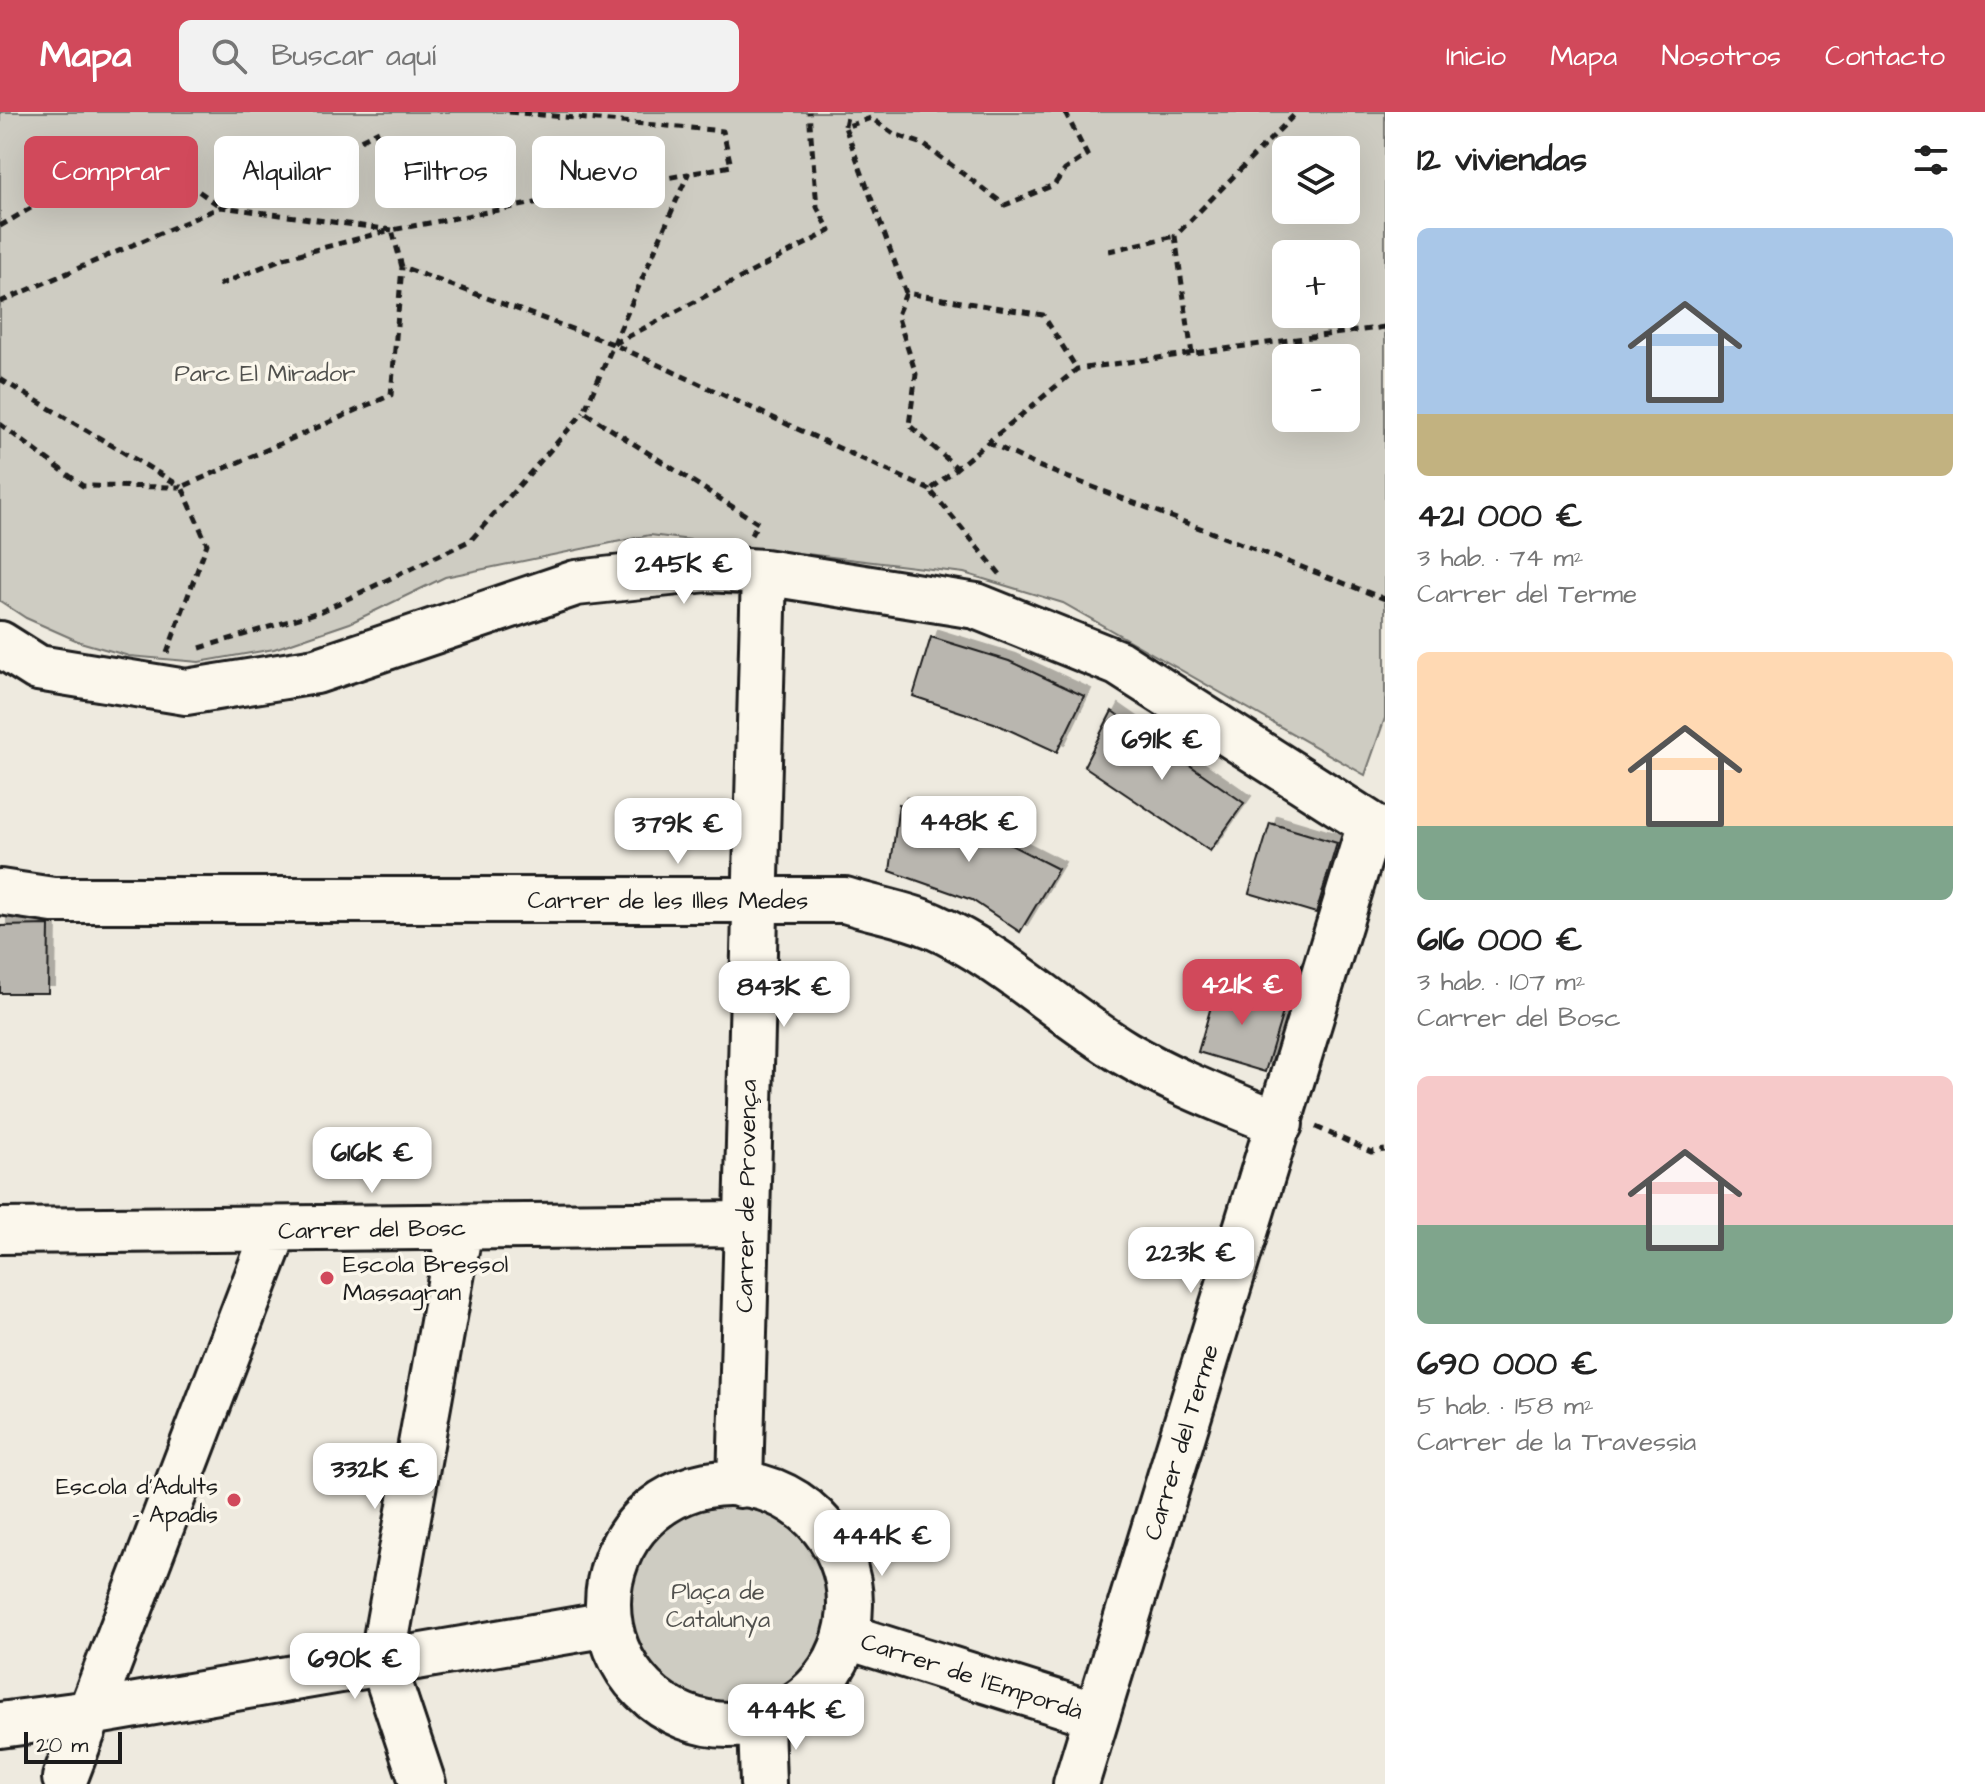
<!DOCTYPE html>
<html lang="es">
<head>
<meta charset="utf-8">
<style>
  :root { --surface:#fff; --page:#f2f2f2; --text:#222; --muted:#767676; --accent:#d1495b }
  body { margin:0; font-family:"Architects Daughter",sans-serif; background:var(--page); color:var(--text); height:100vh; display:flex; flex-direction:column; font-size:30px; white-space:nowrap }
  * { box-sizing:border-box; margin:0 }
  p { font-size:26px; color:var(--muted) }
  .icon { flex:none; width:44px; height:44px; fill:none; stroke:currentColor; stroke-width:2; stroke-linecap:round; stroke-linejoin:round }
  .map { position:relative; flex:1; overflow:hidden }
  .side { display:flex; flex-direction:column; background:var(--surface); width:600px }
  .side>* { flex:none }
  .banner { position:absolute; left:24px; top:24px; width:760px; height:72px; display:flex; gap:16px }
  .fabs { position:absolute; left:1272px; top:24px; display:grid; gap:16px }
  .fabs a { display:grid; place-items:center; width:88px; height:88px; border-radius:12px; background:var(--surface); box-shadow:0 8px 32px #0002; font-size:40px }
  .scale { position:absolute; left:24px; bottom:20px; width:98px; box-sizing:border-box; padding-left:8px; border:4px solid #1c1c1c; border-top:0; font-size:22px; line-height:28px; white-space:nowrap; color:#1c1c1c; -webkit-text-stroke:6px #fbf7ec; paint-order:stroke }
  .price { position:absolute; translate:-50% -68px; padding:0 18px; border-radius:16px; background:#fff; color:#222; font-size:26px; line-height:52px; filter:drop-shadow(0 2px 4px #0008) }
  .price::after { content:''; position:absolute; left:50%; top:48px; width:24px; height:18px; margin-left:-12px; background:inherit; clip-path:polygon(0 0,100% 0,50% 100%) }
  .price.current { background:var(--accent); color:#fff }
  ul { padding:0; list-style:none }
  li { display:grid; align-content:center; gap:16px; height:424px; padding:0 32px }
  li span { display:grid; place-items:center; height:248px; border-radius:12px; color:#555 }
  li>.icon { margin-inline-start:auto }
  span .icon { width:144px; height:144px; fill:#fffc; stroke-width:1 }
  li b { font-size:34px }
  h2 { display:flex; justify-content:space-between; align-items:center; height:96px; padding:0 32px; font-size:34px }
  .tag { padding:0 28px; border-radius:12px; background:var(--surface); box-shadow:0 8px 32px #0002; font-size:28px; line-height:72px }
  .tag.current { background:var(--accent); color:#fff }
  header { display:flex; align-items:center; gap:48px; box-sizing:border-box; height:112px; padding:0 40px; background:var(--accent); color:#fff }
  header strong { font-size:38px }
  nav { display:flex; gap:44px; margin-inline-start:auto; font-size:28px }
  .search { width:560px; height:72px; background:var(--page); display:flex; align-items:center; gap:20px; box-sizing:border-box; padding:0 28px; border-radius:12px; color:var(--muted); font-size:30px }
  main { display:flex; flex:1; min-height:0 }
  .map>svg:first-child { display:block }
  .green { fill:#ceccc2; stroke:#75746f; stroke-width:2; fill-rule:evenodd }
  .building { fill:#b9b6af; stroke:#1c1c1c; stroke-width:2; filter:url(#shadow) }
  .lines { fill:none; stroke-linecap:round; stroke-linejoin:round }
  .minor-casing { stroke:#1c1c1c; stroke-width:50 }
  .path { stroke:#1c1c1c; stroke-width:5; stroke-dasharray:8 6; stroke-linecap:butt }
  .minor { stroke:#fbf7ec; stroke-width:44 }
  .poi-dot { fill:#d1495b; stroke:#fbf7ec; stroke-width:3 }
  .labels { text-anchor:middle; stroke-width:7; stroke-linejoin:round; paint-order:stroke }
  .park-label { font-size:24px; fill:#51514e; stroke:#fbf7ec }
  .street-label { font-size:24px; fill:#1c1c1c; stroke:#fbf7ec }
  .poi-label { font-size:24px; fill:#1c1c1c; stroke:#fbf7ec; text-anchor:start }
</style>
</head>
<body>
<header>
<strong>Mapa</strong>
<div class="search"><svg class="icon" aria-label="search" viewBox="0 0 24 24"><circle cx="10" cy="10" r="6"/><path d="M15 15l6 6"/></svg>Buscar aquí</div>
<nav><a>Inicio</a><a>Mapa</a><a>Nosotros</a><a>Contacto</a></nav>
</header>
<main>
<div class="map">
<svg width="1385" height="1672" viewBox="0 0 1385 1672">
  <defs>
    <filter id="shadow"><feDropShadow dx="7" dy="-7" stdDeviation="0" flood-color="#0004"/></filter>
  </defs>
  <rect width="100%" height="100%" fill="#eeeadf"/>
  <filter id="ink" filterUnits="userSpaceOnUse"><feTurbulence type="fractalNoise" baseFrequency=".0125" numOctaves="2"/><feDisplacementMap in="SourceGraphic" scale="16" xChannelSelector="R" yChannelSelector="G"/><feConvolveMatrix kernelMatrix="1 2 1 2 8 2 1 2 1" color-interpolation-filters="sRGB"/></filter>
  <g filter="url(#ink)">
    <path class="green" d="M0,0H1385V606L1365,663L1063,491L964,461L650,423L445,465L350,511L274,537L199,550L129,544L80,530L26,506L0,489ZM1286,38H1346V98H1286ZM1286,142H1346V202H1286ZM1286,246H1346V306H1286Z
      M602 1493a116 116 0 1 1 232 0a116 116 0 1 1-232 0Z"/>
    <path class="building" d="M931,525L1009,549L1084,584L1057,640L994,611L913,584Z
      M1112,599L1244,691L1210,739L1084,654Z
      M899,692L958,706L1058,757L1020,820L972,788L890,759Z
      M1270,711L1337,731L1316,801L1249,781Z
      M49,813L48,881H0V814Z
      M1218,870L1286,890L1265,960L1198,940Z"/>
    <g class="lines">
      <g class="minor-casing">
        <path id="minor" d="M0,532L38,556L186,580L316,559L576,471L707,457L764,460L976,494L1118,551L1370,712L1076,1672
          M0,780L53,788H845C873,797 906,802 933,814C1003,845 1059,901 1125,941C1174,970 1227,990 1280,1012
          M0,1119L744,1112
          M608 1492a121 121 0 1 1 242 0a121 121 0 1 1-242 0Z
          M740,1373L764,460
          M848,1525L1096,1603
          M761,1610L763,1672
          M0,1613L90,1601L609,1512
          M65,1666L275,1118
          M423,1672L382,1549L460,1116"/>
      </g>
      <path class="path" d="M509,0L723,19L731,54L688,62
        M1065,0L1087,43L1065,58L1054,73L1005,93L923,32L894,22L871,6L845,15L906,181L1043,203L1077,257
        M845,14L848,0
        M0,114L50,85L153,47L221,95L379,19
        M1109,139L1175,124
        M219,173L284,146L387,119
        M906,181L897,203L916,262L909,313L957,356
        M0,190L221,95L392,118
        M614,232L830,119L817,95L809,0
        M1192,242L1175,124L1297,0
        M0,267L182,375
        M0,312L83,374L181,375
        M988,330L1038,354L1385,487
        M751,423L758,411L584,300L688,62L392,118L402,155L613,232L930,378
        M1000,462L930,378L1077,257L1385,215
        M200,536L322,499L471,428L584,300
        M167,541L207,432L182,375L391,283L402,155
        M1316,1015L1371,1040L1385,1038"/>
      <use href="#minor" class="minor"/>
    </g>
  </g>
  <g class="poi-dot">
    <circle cx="327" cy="1166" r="8"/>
    <circle cx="234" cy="1388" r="8"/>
  </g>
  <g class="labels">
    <g class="park-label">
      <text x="265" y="269">Parc El Mirador</text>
      <text x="718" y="1487">Plaça de<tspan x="718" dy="28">Catalunya</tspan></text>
    </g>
    <g class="street-label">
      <text x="668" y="796">Carrer de les Illes Medes</text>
      <text transform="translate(746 1084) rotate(-89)" y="8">Carrer de Provença</text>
      <text transform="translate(372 1117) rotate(-1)" y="8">Carrer del Bosc</text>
      <text transform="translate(1181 1330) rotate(-73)" y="8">Carrer del Terme</text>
      <text transform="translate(972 1564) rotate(18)" y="8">Carrer de l'Empordà</text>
    </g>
    <g class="poi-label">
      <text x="343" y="1160">Escola Bressol<tspan x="343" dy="28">Massagran</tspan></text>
      <text x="218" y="1382" text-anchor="end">Escola d'Adults<tspan x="218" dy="28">- Apadis</tspan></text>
    </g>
  </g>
</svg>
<div class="fabs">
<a><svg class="icon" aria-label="layers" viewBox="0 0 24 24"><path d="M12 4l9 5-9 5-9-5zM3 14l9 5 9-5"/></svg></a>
<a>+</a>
<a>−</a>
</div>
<div class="scale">20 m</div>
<b class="price" style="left:684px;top:494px">245K €</b>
<b class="price" style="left:1162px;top:670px">691K €</b>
<b class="price" style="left:969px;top:752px">448K €</b>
<b class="price" style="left:678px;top:754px">379K €</b>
<b class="price current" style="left:1242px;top:915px">421K €</b>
<b class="price" style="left:784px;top:917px">843K €</b>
<b class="price" style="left:372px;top:1083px">616K €</b>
<b class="price" style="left:1191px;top:1183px">223K €</b>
<b class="price" style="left:375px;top:1399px">332K €</b>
<b class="price" style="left:882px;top:1466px">444K €</b>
<b class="price" style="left:355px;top:1589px">690K €</b>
<b class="price" style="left:796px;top:1640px">444K €</b>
<div class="banner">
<a class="tag current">Comprar</a>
<a class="tag">Alquilar</a>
<a class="tag">Filtros</a>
<a class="tag">Nuevo</a>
</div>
</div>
<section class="side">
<h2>12 viviendas<svg class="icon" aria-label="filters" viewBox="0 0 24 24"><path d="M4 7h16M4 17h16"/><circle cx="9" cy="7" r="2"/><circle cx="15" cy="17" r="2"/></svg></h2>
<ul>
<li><span style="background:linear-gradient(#a9c7e8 75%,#c2b280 0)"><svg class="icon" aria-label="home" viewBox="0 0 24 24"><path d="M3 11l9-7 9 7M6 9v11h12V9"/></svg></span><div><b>421 000 €</b><p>3 hab. · 74 m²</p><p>Carrer del Terme</p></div></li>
<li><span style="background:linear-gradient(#ffd9b3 70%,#7fa58c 0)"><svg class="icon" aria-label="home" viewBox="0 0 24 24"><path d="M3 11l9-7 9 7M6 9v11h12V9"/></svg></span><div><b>616 000 €</b><p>3 hab. · 107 m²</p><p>Carrer del Bosc</p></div></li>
<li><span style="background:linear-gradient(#f6c9c9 60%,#7fa58c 0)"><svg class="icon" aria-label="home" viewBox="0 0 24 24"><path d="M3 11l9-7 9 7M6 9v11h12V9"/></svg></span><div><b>690 000 €</b><p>5 hab. · 158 m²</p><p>Carrer de la Travessia</p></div></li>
</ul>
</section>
</main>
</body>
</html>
